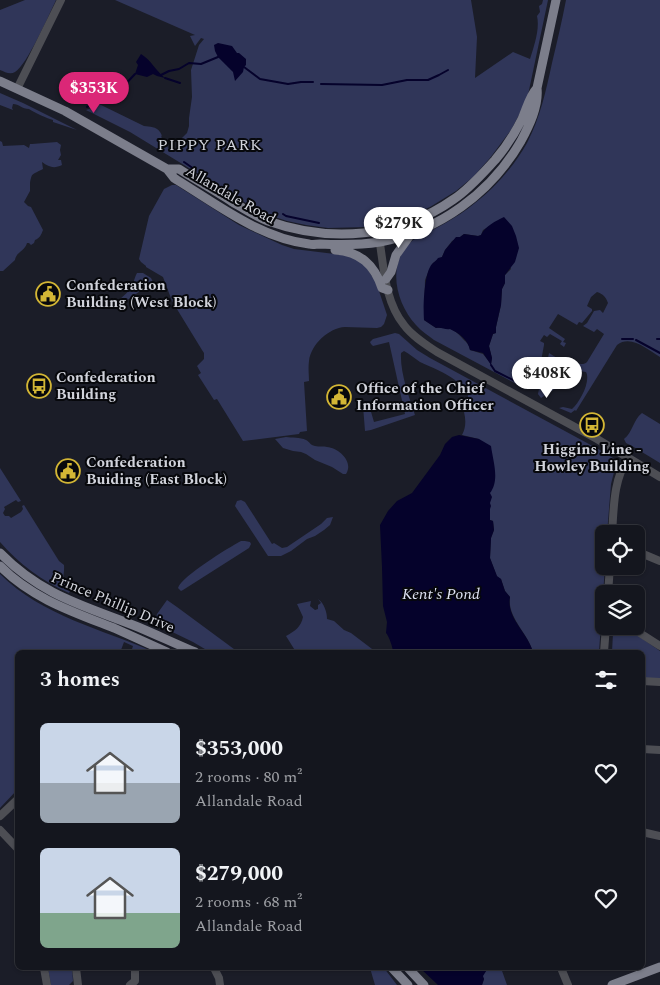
<!DOCTYPE html>
<html lang="en">
<head>
<meta charset="utf-8">
<style>
  :root { --surface:#14161e; --page:#21232b; --text:#f1f3f6; --muted:#9d9fa4; --line:#33353c; --accent:#db2777 }
  body { margin:0; font-family:Spectral,serif; background:var(--page); color:var(--text); height:100vh; display:flex; flex-direction:column; font-size:19px; white-space:nowrap }
  * { box-sizing:border-box; margin:0 }
  p { font-size:16px; color:var(--muted) }
  .icon { flex:none; width:28px; height:28px; fill:none; stroke:currentColor; stroke-width:2; stroke-linecap:round; stroke-linejoin:round }
  .map { position:relative; flex:1; overflow:hidden }
  .sheet { position:absolute; left:15px; top:650px; width:630px; height:320px; display:flex; flex-direction:column; background:var(--surface); border-radius:8px; box-shadow:0 1px 4px #0004,0 0 0 1px var(--line) }
  .sheet>* { flex:none }
  .controls { position:absolute; left:595px; top:525px; display:grid; gap:10px }
  .controls a { display:grid; place-items:center; width:50px; height:50px; border-radius:8px; background:var(--surface); box-shadow:0 1px 4px #0004,0 0 0 1px var(--line); font-size:25px }
  .price { position:absolute; translate:-50% -42px; padding:0 11px; border-radius:18px; background:#fff; color:#222; font-size:16px; line-height:32px; filter:drop-shadow(0 1px 2px #0008) }
  .price::after { content:''; position:absolute; left:50%; top:30px; width:15px; height:11px; margin-left:-8px; background:inherit; clip-path:polygon(0 0,100% 0,50% 100%) }
  .price.selected { background:var(--accent); color:#fff }
  ul { padding:0; list-style:none }
  li { display:flex; align-items:center; gap:15px; height:125px; padding:0 25px }
  li span { display:grid; place-items:center; flex:none; width:140px; height:100px; border-radius:8px; color:#555 }
  li>.icon { margin-inline-start:auto }
  span .icon { width:60px; height:60px; fill:#fffc; stroke-width:1 }
  li b { font-size:21px }
  h2 { display:flex; justify-content:space-between; align-items:center; height:60px; padding:0 25px; font-size:21px }
  .map>svg:first-child { display:block }
  .green { fill:#303659; fill-rule:evenodd }
  .water { fill:#05022b }
  .lines { fill:none; stroke-linecap:round; stroke-linejoin:round }
  .stream { stroke:#05022b; stroke-width:2 }
  .minor { stroke:#4d4e54; stroke-width:8 }
  .major { stroke:#7c7e8b; stroke-width:9 }
  .labels { text-anchor:middle; stroke-width:4; stroke-linejoin:round; paint-order:stroke }
  .street-label { font-size:15px; fill:#d1d3db; stroke:#07080c }
  .poi-label { font-size:15px; font-weight:bold; fill:#d1d3db; stroke:#07080c; text-anchor:start }
  .neighbourhood-label { font-size:16px; letter-spacing:1px; fill:#d1d3db; stroke:#07080c }
  .water-label { font-size:16px; font-style:italic; fill:#dfe3f3; stroke:#07080c }
</style>
</head>
<body>
<div class="map">
<svg width="660" height="985" viewBox="0 0 660 985">
  <rect width="100%" height="100%" fill="#1b1d28"/>
  <path class="green" d="M25,0H56C49,15 27,65 15,72C10,75 5,72 0,70V10Z
    M115,0H471L477,37L475,78L513,52L530,59C534,46 540,29 537,16L540,12L539,6L542,4L543,0H548L528,95L521,111L511,130L490,158L473,177L456,191L430,207L396,222L367,227L328,228L306,225L287,221L272,216L246,203L130,132L86,110L92,108L99,104L144,126C150,127 156,126 160,132C164,138 159,134 163,140C168,147 165,139 168,148L177,149V145L179,141L187,133L189,126V118L192,97L191,70L199,45L204,39L201,38L195,46L190,36L195,35Z
    M566,0H660V357C648,350 631,334 617,345L576,411L575,410L571,413L559,408L563,407L572,409C580,402 591,381 586,372C584,372 581,371 579,371C573,373 571,380 573,385L568,383L570,374L565,368H559L555,371C554,377 556,380 561,383V385L541,398L538,394L539,389L537,388L544,376L549,353L573,368L576,363C580,364 584,365 587,362L604,334L597,329L594,332L583,326L587,323L594,311L600,310L603,313L608,303C606,297 603,294 597,292L591,297L587,306L592,309V311L582,323L579,322L577,325L558,314L549,328L565,339L563,342L566,343L564,347L560,344L562,341L550,334L547,337L544,335L540,341L544,343V345L539,372L531,386L529,385L524,388L434,340C428,335 421,331 416,325C395,302 386,262 413,240C434,229 456,219 475,203C496,187 514,166 527,143C540,118 546,91 552,63C557,42 562,21 566,0ZM493,224L511,269L505,275V283L502,289L501,305L496,327V333L493,334L489,346L492,358L491,364L483,354L470,350C469,344 467,343 463,339C455,330 449,326 436,328L424,320L425,280L429,270L433,263L442,257L445,250L452,241L460,237L464,234L478,236L481,235L483,230Z
    M0,93L23,103L77,130L53,122V120C48,119 33,112 29,109C22,109 19,104 13,104L12,108L13,110L0,105Z
    M0,141L2,142L3,146L24,145L29,148L30,144H32L57,142L61,145L60,150L61,155L58,160H61L62,165C54,169 49,167 42,162L43,169C32,175 32,172 30,183C30,186 30,189 30,191L24,202L28,206L31,207L43,230C41,235 40,238 35,240L34,243L31,245L29,243H27C25,251 16,252 15,260L3,271H0Z
    M172,185H176L239,225L282,245L294,249L351,256L364,264L376,282L387,315L384,324L381,327L377,328L345,327C329,328 311,344 309,361C308,368 309,375 309,381L304,382L307,431L300,432L299,434L243,441L217,399L214,400L198,375L201,373L197,366L204,359V353L202,350L172,301L163,277L146,267V266L141,262L139,259L149,216L164,189Z
    M137,273H143L151,278L153,282L116,308L115,304C120,298 126,295 130,289C134,284 134,278 137,273Z
    M395,333L399,334L417,350L430,358L600,450L613,458L616,464L611,484L607,534H604L605,566L599,652H533C528,633 507,618 510,597L505,591L501,579L497,577L490,558L491,538L494,530L493,521L490,520V493L479,439L462,435C466,428 466,420 464,412L467,408L468,395C463,391 460,385 455,380C446,373 431,367 420,362C414,358 410,354 404,351L401,353C400,373 409,396 415,415L371,430L365,431L363,406L369,405L374,422L405,414L389,342L373,346L371,344L370,342L373,339Z
    M642,413L660,424V463L632,446L626,443L624,439C633,432 633,420 642,413Z
    M286,437C292,438 300,437 306,440C310,442 310,445 315,446C319,447 324,446 327,447C339,448 354,462 346,474H343L332,467L315,460L306,454L301,452L293,451L283,448L275,439Z
    M0,468L21,501L18,502L16,500L4,507L5,509L3,513L5,516H9L11,518L21,512L23,509L22,506L24,505L59,561L64,565C65,577 59,581 70,591L69,593C43,582 18,563 0,542Z
    M241,500L245,502L272,544L274,543L282,548L287,547L321,524L327,518L333,517L330,525L324,530L315,536L307,539L291,551L281,556H268L235,506L237,501Z
    M241,541H245L250,542L251,544L249,548L183,590L181,591L178,588C182,576 228,548 241,541Z
    M0,574C42,616 102,629 154,652H131L133,646L124,642L121,650L126,652H18L17,790L0,808Z
    M318,599C324,603 327,612 327,619L334,621L344,630L351,633L376,652H296L286,636C295,631 301,627 303,617L297,604L311,601L310,606L315,610L318,609V605L321,603Z
    M167,600L177,607L238,652H210L193,642L162,627L157,622L156,619L157,614Z
    M615,626H624L660,651V678H643L642,652H612L613,633Z
    M48,968H72L73,981L69,985H51Z
    M370,968H384L397,985H375Z
    M488,968H501L507,985H482L484,979L482,976Z"/>
  <path class="water" d="M218,43L232,46L237,53H239L246,59V65L244,67L243,72L235,81L233,72L218,57L215,51L214,45Z
    M141,54C152,61 155,70 165,78L157,76L153,74L147,77L135,74L138,65L136,62Z
    M504,217L512,226L516,236L519,248L515,262L505,275V283L502,289L501,305L496,327V333L493,334L489,346L492,358L491,365L483,353L470,350C468,340 459,333 450,329C445,330 442,327 436,328L424,320C423,307 424,273 432,264C434,262 437,260 438,258L442,257L445,250L456,237H460L464,234L478,236L481,235C485,226 496,221 504,217Z
    M459,435L479,439L491,446C493,461 500,480 490,493L492,497L490,503L491,506L490,509V520L493,521L494,530L491,538L490,558L497,576L501,579L505,591L510,597C506,618 528,633 533,652H393C393,648 389,636 386,633L387,622L383,606L382,567L380,525L388,511L397,501L412,493L440,455L445,444L452,437Z
    M420,968H488L483,976L484,979L482,985H438Z"/>
  <g class="lines">
    <path class="stream" d="M244,67L260,79L288,84L301,82H313
      M161,75L169,71L179,69L189,63L201,64L218,57
      M165,78L180,83
      M321,84L382,85L407,80H428L439,75L448,70
      M87,107L98,99L110,96L119,91L135,74
      M184,162L194,169
      M283,214L286,216L319,223
      M622,339H633
      M657,339H660
      M636,340L660,353
      M491,365L495,371L519,383"/>
    <path class="minor" d="M17,89L61,0
      M378,232C384,262 383,299 404,325C412,336 425,344 437,352L597,439L660,477
      M612,534C614,507 613,481 628,458
      M636,551L660,561
      M608,594L610,566
      M629,626L660,646
      M604,652L606,626
      M642,681L660,682
      M642,749L660,750
      M0,816L18,799
      M0,830L18,849
      M642,832L660,836
      M44,968L47,985
      M76,968L78,985
      M214,968L219,978L220,985
      M561,968L568,985
      M130,985L135,981V968"/>
    <path class="major" d="M0,81L65,111L167,169L174,178L177,180C218,205 260,238 309,244C313,245 316,244 320,244C340,245 360,245 380,242C439,231 491,193 521,141C529,126 539,106 537,88L556,0
      M167,169H179C196,180 214,190 231,201C243,208 255,216 268,221C330,243 399,238 454,199C469,189 482,174 495,160C506,147 515,133 522,119C527,108 529,97 537,88
      M335,250C360,252 374,264 382,288L388,290
      M386,279L391,272L396,255L411,234
      M0,553C42,596 85,606 138,627C157,635 176,644 195,652
      M0,566C31,598 73,612 114,628C132,636 149,644 167,652
      M392,968L408,985
      M408,968L424,985
      M612,985L660,967"/>
  </g>
  <defs>
    <g id="civic-ring" transform="scale(1.25)"><circle r="9.5" fill="#07080c" stroke="#d3b635" stroke-width="1.5"/><path d="M-.6-6.5H3V-4.5H.6V-3L4-1V1h2V6H-6V1h2V-1L-.6-3ZM-1.2 2.5V6h2.4V2.5Z" fill="#d3b635"/></g>
    <g id="bus-ring" transform="scale(1.25)"><circle r="9.5" fill="#07080c" stroke="#d3b635" stroke-width="1.5"/><path d="M-5-6H5V4H4V6H2V4H-2V6H-4V4H-5ZM-3.5-4V0h7V-4ZM-3.5 1.2v1.5H-2V1.2ZM2 1.2v1.5H3.5V1.2Z" fill="#d3b635"/></g>
  </defs>
  <g fill-rule="evenodd">
    <use href="#civic-ring" x="48" y="294"/>
    <use href="#bus-ring" x="39" y="386"/>
    <use href="#civic-ring" x="339" y="397"/>
    <use href="#bus-ring" x="592" y="425"/>
    <use href="#civic-ring" x="68" y="471"/>
  </g>
  <g class="labels">
    <g class="street-label">
      <text transform="translate(231 195) rotate(30)" y="5">Allandale Road</text>
      <text transform="translate(113 602) rotate(23)" y="5">Prince Phillip Drive</text>
    </g>
    <g class="poi-label">
      <text x="66" y="290">Confederation<tspan x="66" dy="17">Building (West Block)</tspan></text>
      <text x="56" y="382">Confederation<tspan x="56" dy="17">Building</tspan></text>
      <text x="356" y="393">Office of the Chief<tspan x="356" dy="17">Information Officer</tspan></text>
      <text x="592" y="454" text-anchor="middle">Higgins Line -<tspan x="592" dy="17">Howley Building</tspan></text>
      <text x="86" y="467">Confederation<tspan x="86" dy="17">Buiding (East Block)</tspan></text>
    </g>
    <g class="neighbourhood-label">
      <text x="210" y="150">PIPPY PARK</text>
    </g>
    <g class="water-label">
      <text x="441" y="599">Kent's Pond</text>
    </g>
  </g>
</svg>
<div class="controls">
<a><svg class="icon" aria-label="locate" viewBox="0 0 24 24"><circle cx="12" cy="12" r="6"/><path d="M12 2v4M12 18v4M2 12h4M18 12h4"/></svg></a>
<a><svg class="icon" aria-label="layers" viewBox="0 0 24 24"><path d="M12 4l9 5-9 5-9-5zM3 14l9 5 9-5"/></svg></a>
</div>
<b class="price selected" style="left:94px;top:114px">$353K</b>
<b class="price" style="left:399px;top:249px">$279K</b>
<b class="price" style="left:547px;top:399px">$408K</b>
<section class="sheet">
<h2>3 homes<svg class="icon" aria-label="filters" viewBox="0 0 24 24"><path d="M4 7h16M4 17h16"/><circle cx="9" cy="7" r="2"/><circle cx="15" cy="17" r="2"/></svg></h2>
<ul>
<li><span style="background:linear-gradient(#c9d6e8 60%,#9aa5b1 0)"><svg class="icon" aria-label="home" viewBox="0 0 24 24"><path d="M3 11l9-7 9 7M6 9v11h12V9"/></svg></span><div><b>$353,000</b><p>2 rooms · 80 m²</p><p>Allandale Road</p></div><svg class="icon" aria-label="heart" viewBox="0 0 24 24"><path d="M12 20l-8-8c-3-5 5-10 8-4 3-6 11-1 8 4z"/></svg></li>
<li><span style="background:linear-gradient(#c9d6e8 65%,#7fa58c 0)"><svg class="icon" aria-label="home" viewBox="0 0 24 24"><path d="M3 11l9-7 9 7M6 9v11h12V9"/></svg></span><div><b>$279,000</b><p>2 rooms · 68 m²</p><p>Allandale Road</p></div><svg class="icon" aria-label="heart" viewBox="0 0 24 24"><path d="M12 20l-8-8c-3-5 5-10 8-4 3-6 11-1 8 4z"/></svg></li>
</ul>
</section>
</div>
</body>
</html>
